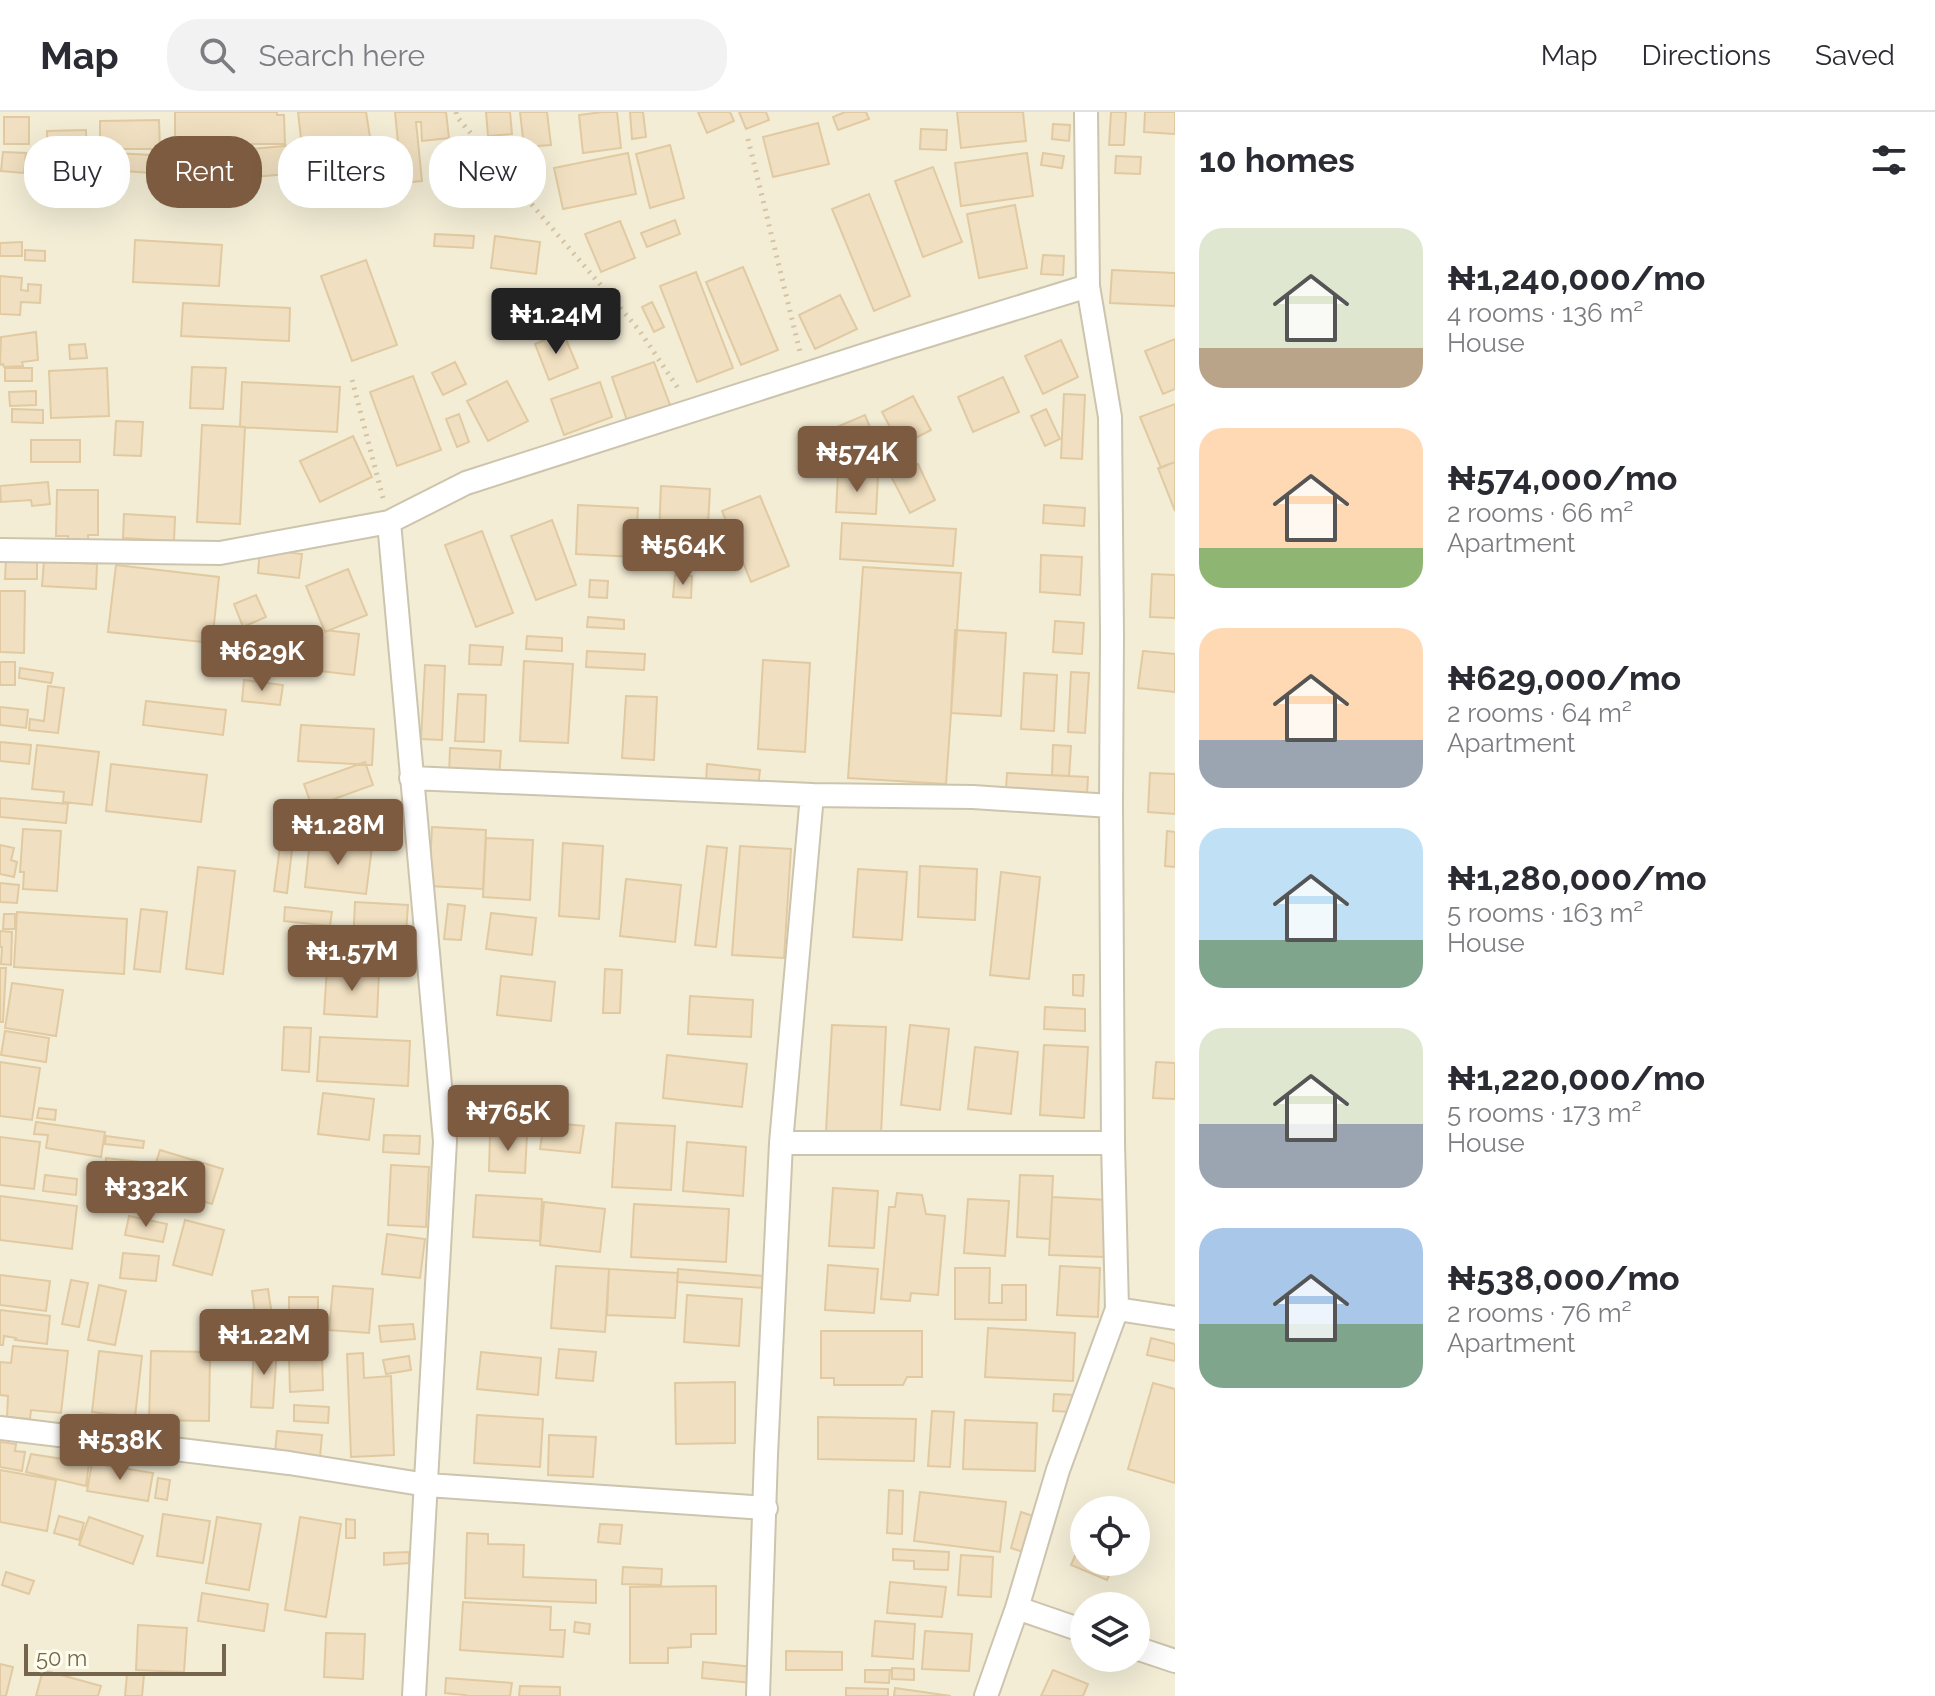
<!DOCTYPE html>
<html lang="en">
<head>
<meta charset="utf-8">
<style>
  :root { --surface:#fff; --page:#f2f2f3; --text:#2b2b33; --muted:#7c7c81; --line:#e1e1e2; --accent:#7c5b41 }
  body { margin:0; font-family:Raleway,sans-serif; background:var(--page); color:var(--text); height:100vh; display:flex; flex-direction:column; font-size:30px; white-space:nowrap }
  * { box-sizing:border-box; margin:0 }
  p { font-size:26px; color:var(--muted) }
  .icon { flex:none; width:44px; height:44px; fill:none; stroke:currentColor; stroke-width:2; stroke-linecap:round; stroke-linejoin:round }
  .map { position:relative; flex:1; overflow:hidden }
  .drawer { display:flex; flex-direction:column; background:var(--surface); width:760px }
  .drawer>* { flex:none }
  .top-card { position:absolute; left:24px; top:24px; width:760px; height:72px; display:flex; gap:16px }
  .controls { position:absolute; left:1070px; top:1384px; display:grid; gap:16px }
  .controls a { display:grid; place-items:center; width:80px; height:80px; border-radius:50%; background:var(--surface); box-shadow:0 8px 32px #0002; font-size:40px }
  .scale { position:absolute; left:24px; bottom:20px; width:202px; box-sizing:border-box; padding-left:8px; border:4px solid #74654c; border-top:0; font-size:22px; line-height:28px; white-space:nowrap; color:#74654c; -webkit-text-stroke:6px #fefced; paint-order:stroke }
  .price { position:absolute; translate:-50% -68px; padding:0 18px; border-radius:8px; background:var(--accent); color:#fff; font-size:26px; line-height:52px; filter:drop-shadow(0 2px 4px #0008) }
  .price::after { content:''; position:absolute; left:50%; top:48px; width:24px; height:18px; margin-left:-12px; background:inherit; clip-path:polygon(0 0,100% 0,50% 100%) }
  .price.on { background:#222; color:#fff }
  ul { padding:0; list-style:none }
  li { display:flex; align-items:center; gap:24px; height:200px; padding:0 24px }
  li span { display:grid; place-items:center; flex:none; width:224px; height:160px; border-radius:24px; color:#555 }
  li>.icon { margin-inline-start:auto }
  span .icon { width:96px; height:96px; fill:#fffc; stroke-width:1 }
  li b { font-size:34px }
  h2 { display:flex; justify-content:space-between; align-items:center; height:96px; padding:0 24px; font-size:34px }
  .tag { padding:0 28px; border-radius:32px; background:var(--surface); box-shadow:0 8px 32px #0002; font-size:28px; line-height:72px }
  .tag.on { background:var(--accent); color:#fff }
  header { display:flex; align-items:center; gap:48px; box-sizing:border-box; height:112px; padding:0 40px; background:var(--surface); border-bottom:2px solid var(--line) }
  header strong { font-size:38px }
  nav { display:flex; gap:44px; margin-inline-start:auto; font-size:28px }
  .search { width:560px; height:72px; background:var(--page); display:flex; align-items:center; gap:20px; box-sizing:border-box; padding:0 28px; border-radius:32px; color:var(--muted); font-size:30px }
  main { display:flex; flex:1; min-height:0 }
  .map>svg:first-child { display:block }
  .residential { fill:#f3edd6; fill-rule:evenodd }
  .building { fill:#f0dfc0; stroke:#e1caa1; stroke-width:2 }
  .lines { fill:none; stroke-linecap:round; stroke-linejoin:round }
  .minor-casing { stroke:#cdc4ae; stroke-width:26 }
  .path { stroke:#d5c3a3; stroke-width:5; stroke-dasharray:2 6; stroke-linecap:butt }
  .minor { stroke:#fff; stroke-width:22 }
</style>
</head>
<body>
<header>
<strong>Map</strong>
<div class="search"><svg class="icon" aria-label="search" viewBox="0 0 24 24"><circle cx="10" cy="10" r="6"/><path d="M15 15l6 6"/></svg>Search here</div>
<nav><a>Map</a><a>Directions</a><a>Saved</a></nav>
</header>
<main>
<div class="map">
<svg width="1175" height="1584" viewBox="0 0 1175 1584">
  <rect width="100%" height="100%" fill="#fbf9e7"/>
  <path class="residential" d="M0,0H1175V1584H0ZM1084,1398H1136V1450H1084ZM1084,1494H1136V1546H1084Z"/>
  <path class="building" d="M175,0H277V3H284L285,32H175Z
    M298,0H366L370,25L302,35Z
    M395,0H446L449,26L422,29L421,10H416L422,69L402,71Z
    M486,0H510L512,22L488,24Z
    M520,0H547L551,33L524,35Z
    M602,0H617L621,36L583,41L579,3Z
    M630,0H643L646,25L632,27Z
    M698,0H730L734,9L707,21Z
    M739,0H766L769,8L746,17Z
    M845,0H866L869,7L838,18L833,5Z
    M957,0H1023L1026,29L961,36Z
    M1111,0H1126L1124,33H1109Z
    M1145,0H1175V22L1144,20Z
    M4,5H29V32H4Z
    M159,8L160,37H100V9Z
    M818,11L829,52L773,65L763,25Z
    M1053,12L1070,13L1069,29L1052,27Z
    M921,17L947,18L946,38L920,37Z
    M86,18L87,59L48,60L47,19Z
    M295,33L298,61L177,72L175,44Z
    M670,33L684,86L650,96L636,42Z
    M3,40L26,41L24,61L1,59Z
    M93,40L153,43L152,61L92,57Z
    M628,41L636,82L563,97L554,56Z
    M1027,41L1033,84L961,94L955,51Z
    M1043,41L1064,44L1062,56L1041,53Z
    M1116,44L1141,45L1140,62L1115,61Z
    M304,53H312L311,85L302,84Z
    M933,55L962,130L923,145L895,69Z
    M869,82L910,184L874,199L832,97Z
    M1015,93L1027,156L979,166L967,102Z
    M675,108L680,122L647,135L641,121Z
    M620,109L635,146L601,160L585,122Z
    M435,122L474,124L473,136L434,134Z
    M495,124L540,130L536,162L491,156Z
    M135,128L222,133L219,174L133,170Z
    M22,130V144H0V131Z
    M25,138L45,139V149L25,148Z
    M1043,143L1064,144L1063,163L1041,162Z
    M366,148L397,233L352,249L321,164Z
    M743,155L778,238L741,253L706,170Z
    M1112,158L1175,161V194L1110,191Z
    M696,160L733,256L697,270L660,174Z
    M0,164L22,166L21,178L28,179V172L41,173L40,191L21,190L20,203L0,202Z
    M840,183L857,217L815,237L799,203Z
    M652,190L664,215L654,220L642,195Z
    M183,191L290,196L289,229L181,224Z
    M36,220L38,248L22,250L23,254L4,255L3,252L0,253L1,225Z
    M563,220L578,256L549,268L535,232Z
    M1175,227V277L1163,282L1145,239Z
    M1061,228L1078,265L1043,282L1025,244Z
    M85,232L87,246L70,247L69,233Z
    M455,250L466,272L443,283L432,261Z
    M654,250L673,301L630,317L612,265Z
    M192,255L226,256L223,297L190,296Z
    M5,256H32V269H5Z
    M107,256L109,304L51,306L49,259Z
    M413,264L441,338L397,354L370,280Z
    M1003,265L1019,300L973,320L958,285Z
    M507,269L528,309L488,329L467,289Z
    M242,270L340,275L337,320L240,315Z
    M600,270L612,305L564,323L551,287Z
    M36,279V293L10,294L9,280Z
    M1064,282L1085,283L1082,347L1061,346Z
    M913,284L931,318L900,334L882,300Z
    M1175,292V350L1161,356L1140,305Z
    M12,297L43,298V311L12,310Z
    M1046,297L1060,327L1045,334L1031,304Z
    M459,302L469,330L457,335L446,307Z
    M865,303L878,335L838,351L825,320Z
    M116,309L143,310L141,344L114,343Z
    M202,313L245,315L240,412L197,410Z
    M353,324L372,365L320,390L300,349Z
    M31,328H80V350H31Z
    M1175,350V399L1158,356Z
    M918,352L935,388L910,401L891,364Z
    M838,362L878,365L876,402L836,400Z
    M48,370L50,392L32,394L31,388L1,390L0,374Z
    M661,374L710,377L706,449L658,446Z
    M57,378H98V423H88V432H68V424H56Z
    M760,384L789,454L751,470L722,399Z
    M578,393L638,396L635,445L576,442Z
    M1044,393L1085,396L1084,414L1043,411Z
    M124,402L175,405L174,429L123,426Z
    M552,408L576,473L536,488L511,424Z
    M842,411L956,417L953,454L840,447Z
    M482,419L513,501L476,515L445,433Z
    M260,437L302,442L299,466L258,461Z
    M1041,443L1082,445L1080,483L1040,480Z
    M6,446L37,447V467H5Z
    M44,449L97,452L96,477L42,474Z
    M116,453L219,465L212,531L108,520Z
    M863,455L961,461L946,672L848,666Z
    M348,457L367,503L325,520L306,474Z
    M1152,462L1175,463V506L1150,505Z
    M675,463L692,464L691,486L673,485Z
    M590,468L608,469L607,486L589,485Z
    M0,479H25L24,541L0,540Z
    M256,483L266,505L243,515L234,492Z
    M588,505L624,508V517L587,515Z
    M1055,509L1084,511L1082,542L1053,540Z
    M298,515L359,522L354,563L294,556Z
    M955,518L1006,521L1001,604L951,601Z
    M527,524L562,526V539L526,537Z
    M242,532H256L255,558L241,557Z
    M470,533L503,535L501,553L469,552Z
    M587,539L645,542L644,558L586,555Z
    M1143,539L1175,542V580L1138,576Z
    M763,548L810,551L805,640L758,637Z
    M524,549L573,552L568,631L520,629Z
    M0,550H15V573H0Z
    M425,553L445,554L442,628L421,627Z
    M20,556L53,561L51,571L19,566Z
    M1071,560L1089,561L1085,621L1068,620Z
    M1024,561L1057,563L1054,619L1021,617Z
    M244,568L283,573L280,593L242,589Z
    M48,574L64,576L58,621L29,618L30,607L44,609Z
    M458,582L486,583L484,630L455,629Z
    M626,584L657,585L654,648L622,646Z
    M146,589L226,598L223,623L143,613Z
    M0,595L28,598L26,616L0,613Z
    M301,613L374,617L372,653L298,649Z
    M0,630L31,633L29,652L0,649Z
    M37,633L99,640L92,693L63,690L64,680L32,677Z
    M1053,633L1071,634L1069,664L1052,663Z
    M450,636L501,639L499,666L449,663Z
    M365,650L373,673L312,695L304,672Z
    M111,652L207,663L201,710L106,699Z
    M707,652L760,658L758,676L706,670Z
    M1007,661L1088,665L1087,682L1006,677Z
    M1150,661L1175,662V702L1148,700Z
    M0,686L68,692L66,711L0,705Z
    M432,715L486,718L483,777L429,774Z
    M23,717L61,719L57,779L23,777L24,760H20Z
    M1167,719L1175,720V755L1165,754Z
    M282,720L294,721L287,781L274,779Z
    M486,726L533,728L530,788L483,785Z
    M310,728L372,735L366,782L305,775Z
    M563,731L603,734L599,807L559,804Z
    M0,733L14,736L11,748L17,750L14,765L0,762Z
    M707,734L727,736L716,835L695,833Z
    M740,734L791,737L784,846L732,843Z
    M920,754L977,757L975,808L918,805Z
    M198,755L235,759L223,862L186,857Z
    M858,757L907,760L902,828L853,825Z
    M1001,760L1040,765L1029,867L990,863Z
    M626,767L681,773L675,830L620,824Z
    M0,771L19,773L17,791L0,790Z
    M355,790L408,793L405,835L353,832Z
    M448,792L465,794L461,828L444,827Z
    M285,795L332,800L330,814L284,809Z
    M141,797L167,800L160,860L134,857Z
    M17,800L127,807L124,862L14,855Z
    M491,801L536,806L532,843L486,837Z
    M4,802H15V817H3Z
    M0,819L12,820L11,853L1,852L2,835H0Z
    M0,856H6L3,910H0Z
    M327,856L379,859L377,905L324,902Z
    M605,857L622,858L620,901H603Z
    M1073,863H1084L1083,884L1073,883Z
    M501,864L555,870L551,909L497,903Z
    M12,871L63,878L56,924L5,916Z
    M690,884L753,888L751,925L688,922Z
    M1045,895L1085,897V919L1044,917Z
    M832,913L886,915L881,1022L826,1019Z
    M910,913L949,917L940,998L901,993Z
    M284,915L311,916L309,960L282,958Z
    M5,919L49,926L46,950L1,943Z
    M320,925L410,929L408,974L317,969Z
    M1044,933L1088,935L1084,1006L1040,1003Z
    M975,935L1018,940L1011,1002L968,997Z
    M667,943L747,952L742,995L663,986Z
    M0,950L40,956L32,1008L0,1004Z
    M1156,950L1175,951V987L1153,986Z
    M323,981L374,987L369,1028L318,1022Z
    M39,996L56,998L55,1008L37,1006Z
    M36,1010L105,1020L101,1045L46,1036L48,1023L34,1022Z
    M544,1010L584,1014L580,1041L540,1037Z
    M616,1011L675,1014L671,1078L612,1075Z
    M490,1021L527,1023L525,1061L489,1059Z
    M384,1023L420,1024L419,1042L383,1040Z
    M106,1024L144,1029L143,1036L105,1032Z
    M0,1025L40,1030L34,1077L0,1073Z
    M687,1030L746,1035L743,1084L683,1079Z
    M160,1038L223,1057L212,1092L149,1073Z
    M106,1046L140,1050L136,1084L103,1080Z
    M391,1053L429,1055L426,1115L388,1113Z
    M45,1063L77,1067L76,1083L43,1079Z
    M1020,1063L1053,1064L1050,1127L1017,1125Z
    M833,1076L878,1079L874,1136L829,1134Z
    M897,1081L922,1083L926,1102L945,1104L938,1183L911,1181L910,1189L881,1187L889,1095H895Z
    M476,1083L542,1087L540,1129L473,1125Z
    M0,1084L77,1094L72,1137L0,1128Z
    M1052,1085L1108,1088L1104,1145L1049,1143Z
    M968,1087L1009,1089L1005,1144L964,1141Z
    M544,1090L605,1097L600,1140L540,1133Z
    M634,1092L729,1097L726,1150L631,1145Z
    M129,1104L167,1112L163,1130L125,1123Z
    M185,1108L224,1118L212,1163L173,1153Z
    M387,1122L425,1127L420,1166L382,1162Z
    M123,1141L159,1144L156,1169L120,1166Z
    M828,1153L878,1157L874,1201L825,1198Z
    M556,1154L609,1157L605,1220L551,1216Z
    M1060,1154L1100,1156L1098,1205L1057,1203Z
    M955,1156H990L989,1191H1002V1173H1026V1208L955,1207Z
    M609,1157L678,1161L675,1206L607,1203Z
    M678,1157L765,1164L764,1176L677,1170Z
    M0,1163L50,1169L46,1199L0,1193Z
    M71,1168L88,1171L79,1215L62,1212Z
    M99,1173L126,1179L115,1233L88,1228Z
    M333,1174L373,1177L369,1221L329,1218Z
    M268,1177L274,1216L257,1218L252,1179Z
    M687,1183L742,1187L739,1234L684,1230Z
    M289,1185H318V1220H289Z
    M0,1198L50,1204L47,1232L15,1228L16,1226L4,1224L3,1233H0Z
    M413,1212L415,1227L381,1230L379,1214Z
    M988,1216L1075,1221L1073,1269L985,1265Z
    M821,1219H922V1265H907L903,1273H834V1266H821Z
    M1151,1226L1175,1232V1249L1147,1243Z
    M13,1234L68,1239L61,1301L31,1298L30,1307L7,1305L8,1284L0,1283V1250L11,1251Z
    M254,1234L277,1236L273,1296L251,1295Z
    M559,1237L596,1240L593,1269L556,1266Z
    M99,1239L142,1244L135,1305L92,1300Z
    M151,1239L210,1240L209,1309L149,1308Z
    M481,1240L541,1246L538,1283L477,1277Z
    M363,1241L364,1266L391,1264L394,1343L351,1345L347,1242Z
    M409,1244L411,1258L386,1262L383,1248Z
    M322,1245L323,1278L290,1280L289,1246Z
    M735,1270V1331L676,1332L675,1271Z
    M1153,1271L1175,1277V1371L1128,1357Z
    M1054,1282L1076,1283L1074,1300L1053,1299Z
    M294,1293L329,1295L328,1311L294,1309Z
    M932,1299L954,1300L950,1355L928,1354Z
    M477,1303L543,1307L540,1355L474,1351Z
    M818,1305L916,1307L914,1349L818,1347Z
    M965,1308L1037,1311L1035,1359L963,1357Z
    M277,1319L322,1323L320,1345L275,1341Z
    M549,1323L596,1325L593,1365L548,1363Z
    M0,1330L16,1332L15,1339L25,1340L22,1359L0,1355Z
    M31,1342L63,1347L64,1343L80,1346L82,1349L89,1351L86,1374L26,1360Z
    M92,1351L153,1361L148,1389L87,1379Z
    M0,1358L56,1368L47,1419L0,1410Z
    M158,1366L170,1368L167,1388L155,1386Z
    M889,1378L903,1379L902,1422L887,1421Z
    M920,1380L1006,1390L1000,1440L914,1429Z
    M1021,1400L1033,1404L1023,1440L1011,1436Z
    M163,1402L210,1409L203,1451L157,1444Z
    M59,1404L84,1411L79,1428L54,1421Z
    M89,1405L143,1424L133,1452L79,1433Z
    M217,1405L261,1412L249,1478L206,1471Z
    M300,1405L341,1412L326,1505L285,1498Z
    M346,1407L355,1408V1426H346Z
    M600,1412L622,1413L620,1432L598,1430Z
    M467,1421L488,1422V1432L524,1433L523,1465L596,1468V1491L465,1486Z
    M1084,1423V1450H1110L1114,1452L1107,1468L1071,1453Z
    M893,1437L949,1440L948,1458L914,1457V1449L893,1448Z
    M409,1440V1451L384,1453V1441Z
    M961,1443L993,1445L991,1485L958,1483Z
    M623,1455L662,1457L661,1473L622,1472Z
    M6,1460L34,1469L29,1482L2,1473Z
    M890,1470L946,1475L942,1505L887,1501Z
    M716,1474V1522H691V1535L668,1536V1551H630V1475Z
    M202,1481L268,1492L264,1519L198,1509Z
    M463,1490L551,1495L550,1518H565L563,1545L460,1538Z
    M875,1509L915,1512L913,1547L872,1544Z
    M575,1510L590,1512L589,1522L574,1520Z
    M138,1513L187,1516L184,1560L136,1558Z
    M925,1519L972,1522L969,1559L922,1557Z
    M326,1521L365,1522L363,1567L324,1565Z
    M786,1539L842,1540V1558H786Z
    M703,1550L754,1555L752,1571L702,1566Z
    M0,1552L13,1555L6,1584H0Z
    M892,1556L914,1557V1568L892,1567Z
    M43,1558L101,1574L98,1584H36Z
    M865,1558H890L889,1571L865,1570Z
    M1053,1558L1088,1572L1083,1584H1041Z
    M127,1562L144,1563L142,1584H125Z
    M446,1566L512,1571L510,1584H464L465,1583L445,1581Z
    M520,1574L560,1575V1584H519Z
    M846,1576L888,1577V1584H846Z
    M895,1576L951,1584H894Z"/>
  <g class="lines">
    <g class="minor-casing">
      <path id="minor" d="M389,410L445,1029L414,1584
        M0,438L220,441L389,410L466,371L890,235L1088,174
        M411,666L812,683L973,685L1111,694
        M781,1031H1113
        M1117,1197L1175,1206
        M0,1316L289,1351L427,1373L766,1396
        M1017,1496L1084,1519
        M1136,1536L1175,1549
        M758,1584L766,1343L781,1031L812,683
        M986,1584L1017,1496L1058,1358L1117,1197L1113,1031L1111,694L1112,523L1110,305L1088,174L1086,0"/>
    </g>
    <path class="path" d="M456,0L457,5L639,218L680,279
      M748,27L800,240
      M352,268L383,386"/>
    <use href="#minor" class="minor"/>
  </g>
</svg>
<div class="controls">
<a><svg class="icon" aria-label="locate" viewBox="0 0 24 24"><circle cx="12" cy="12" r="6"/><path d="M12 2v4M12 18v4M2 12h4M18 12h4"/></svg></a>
<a><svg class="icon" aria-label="layers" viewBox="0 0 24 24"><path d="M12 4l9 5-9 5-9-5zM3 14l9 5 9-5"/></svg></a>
</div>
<div class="scale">50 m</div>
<b class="price on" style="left:556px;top:244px">₦1.24M</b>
<b class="price" style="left:857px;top:382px">₦574K</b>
<b class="price" style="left:683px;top:475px">₦564K</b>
<b class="price" style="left:262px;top:581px">₦629K</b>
<b class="price" style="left:338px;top:755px">₦1.28M</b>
<b class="price" style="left:352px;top:881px">₦1.57M</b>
<b class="price" style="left:508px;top:1041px">₦765K</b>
<b class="price" style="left:146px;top:1117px">₦332K</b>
<b class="price" style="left:264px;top:1265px">₦1.22M</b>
<b class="price" style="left:120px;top:1370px">₦538K</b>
<div class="top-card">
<a class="tag">Buy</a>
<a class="tag on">Rent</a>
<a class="tag">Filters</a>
<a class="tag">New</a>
</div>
</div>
<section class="drawer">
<h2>10 homes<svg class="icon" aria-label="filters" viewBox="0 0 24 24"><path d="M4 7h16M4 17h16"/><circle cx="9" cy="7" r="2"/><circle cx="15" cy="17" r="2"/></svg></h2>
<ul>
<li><span style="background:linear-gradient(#dfe7d0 75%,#b9a48a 0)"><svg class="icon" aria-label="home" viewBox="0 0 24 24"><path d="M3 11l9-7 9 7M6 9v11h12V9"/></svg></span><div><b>₦1,240,000/mo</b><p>4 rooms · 136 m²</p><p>House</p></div></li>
<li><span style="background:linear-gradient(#ffd9b3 75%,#8fb573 0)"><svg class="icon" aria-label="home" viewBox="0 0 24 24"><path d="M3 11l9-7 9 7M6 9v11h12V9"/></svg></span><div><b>₦574,000/mo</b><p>2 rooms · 66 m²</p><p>Apartment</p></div></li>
<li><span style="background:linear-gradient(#ffd9b3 70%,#9aa5b1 0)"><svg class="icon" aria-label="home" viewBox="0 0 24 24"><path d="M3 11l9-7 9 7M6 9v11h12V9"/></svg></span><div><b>₦629,000/mo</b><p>2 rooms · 64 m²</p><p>Apartment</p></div></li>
<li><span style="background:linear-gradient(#bfe0f5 70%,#7fa58c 0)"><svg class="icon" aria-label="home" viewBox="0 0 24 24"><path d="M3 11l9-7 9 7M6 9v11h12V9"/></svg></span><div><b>₦1,280,000/mo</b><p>5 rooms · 163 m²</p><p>House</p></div></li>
<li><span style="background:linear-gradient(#dfe7d0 60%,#9aa5b1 0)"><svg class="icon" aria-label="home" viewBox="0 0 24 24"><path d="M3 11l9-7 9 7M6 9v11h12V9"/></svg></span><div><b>₦1,220,000/mo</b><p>5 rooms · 173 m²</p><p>House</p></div></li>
<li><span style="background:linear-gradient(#a9c7e8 60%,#7fa58c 0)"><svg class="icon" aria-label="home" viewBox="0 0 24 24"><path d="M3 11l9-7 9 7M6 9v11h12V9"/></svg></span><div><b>₦538,000/mo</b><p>2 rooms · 76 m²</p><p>Apartment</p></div></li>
</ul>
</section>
</main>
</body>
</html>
